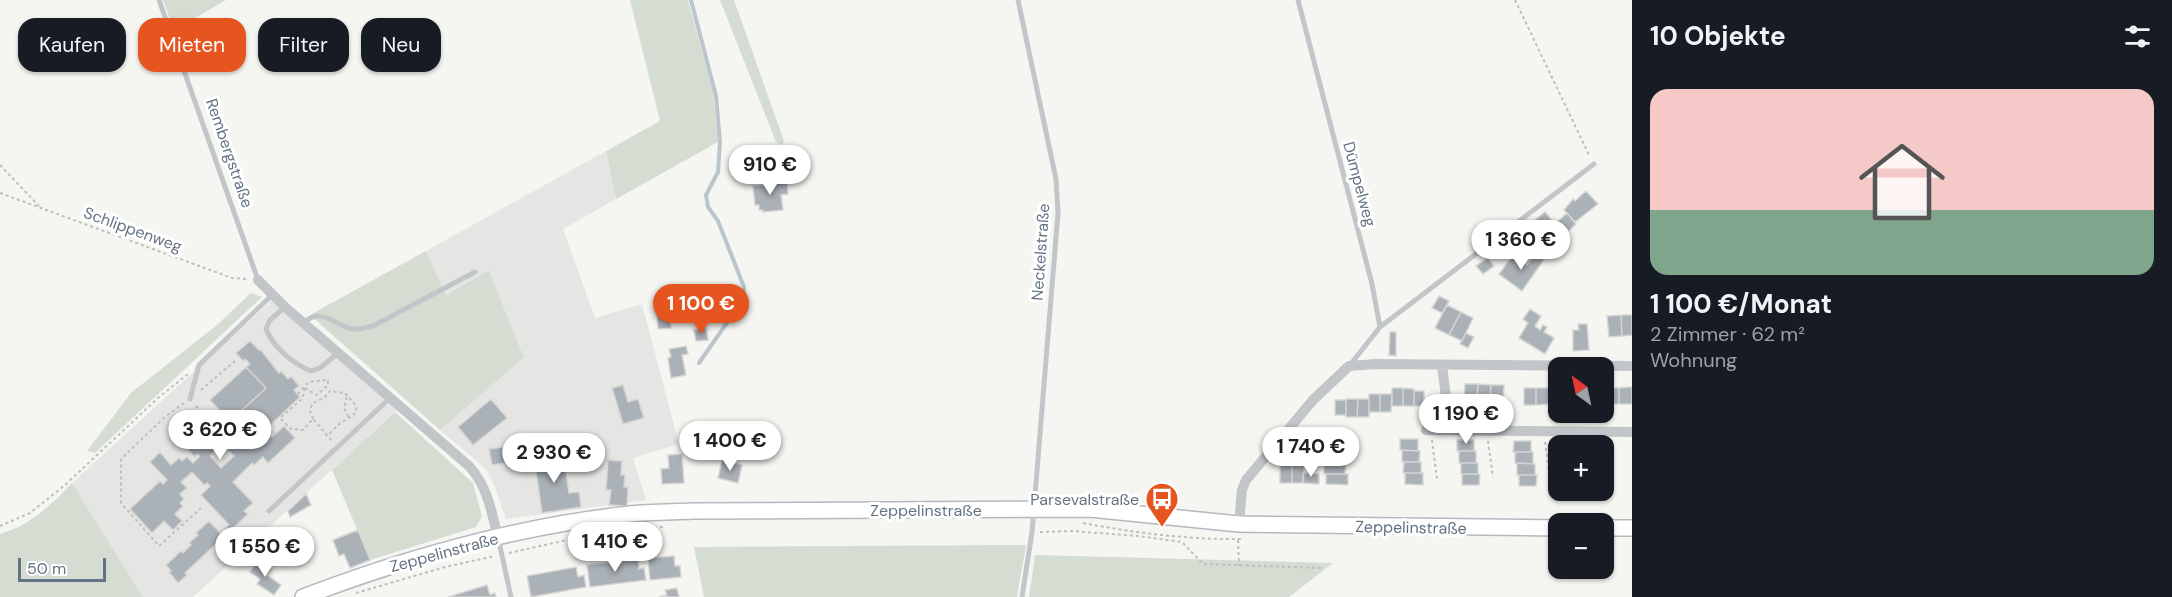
<!DOCTYPE html>
<html lang="de">
<head>
<meta charset="utf-8">
<style>
  :root { --surface:#171b24; --page:#242831; --text:#f1f3f6; --muted:#9ea1a6; --accent:#e65520 }
  body { margin:0; font-family:"DM Sans",sans-serif; background:var(--page); color:var(--text); height:100vh; display:flex; flex-direction:column; font-size:22px; white-space:nowrap }
  * { box-sizing:border-box; margin:0 }
  p { font-size:20px; color:var(--muted) }
  .icon { flex:none; width:33px; height:33px; fill:none; stroke:currentColor; stroke-width:2; stroke-linecap:round; stroke-linejoin:round }
  .map { position:relative; flex:1; overflow:hidden }
  .details { display:flex; flex-direction:column; background:var(--surface); width:540px }
  .details>* { flex:none }
  .banner { position:absolute; left:18px; top:18px; width:570px; height:54px; display:flex; gap:12px }
  .needle { width:39px; rotate:327deg }
  .buttons { position:absolute; left:1548px; top:357px; display:grid; gap:12px }
  .buttons a { display:grid; place-items:center; width:66px; height:66px; border-radius:12px; background:var(--surface); box-shadow:0 2px 4px #0004; font-size:30px }
  .scale { position:absolute; left:18px; bottom:15px; width:88px; box-sizing:border-box; padding-left:6px; border:3px solid #637383; border-top:0; font-size:16px; line-height:21px; white-space:nowrap; color:#637383; -webkit-text-stroke:4px #fff; paint-order:stroke }
  .price { position:absolute; translate:-50% -51px; padding:0 14px; border-radius:21px; background:#fff; color:#222; font-size:20px; line-height:39px; filter:drop-shadow(0 2px 3px #0008) }
  .price::after { content:''; position:absolute; left:50%; top:36px; width:18px; height:14px; margin-left:-9px; background:inherit; clip-path:polygon(0 0,100% 0,50% 100%) }
  .price.active { background:var(--accent); color:#fff }
  ul { padding:0; list-style:none }
  li { display:grid; align-content:center; gap:12px; height:318px; padding:0 18px }
  li span { display:grid; place-items:center; height:186px; border-radius:18px; color:#555 }
  li>.icon { margin-inline-start:auto }
  span .icon { width:108px; height:108px; fill:#fffc; stroke-width:1 }
  li b { font-size:26px }
  h2 { display:flex; justify-content:space-between; align-items:center; height:72px; padding:0 18px; font-size:26px }
  .tag { padding:0 21px; border-radius:18px; background:var(--surface); box-shadow:0 2px 4px #0004; font-size:21px; line-height:54px }
  .tag.active { background:var(--accent); color:#fff }
  main { display:flex; flex:1; min-height:0 }
  .map>svg:first-child { display:block }
  .built { fill:#e5e6e4 }
  .green { fill:#d5dcd2 }
  .lines { fill:none; stroke-linecap:round; stroke-linejoin:round }
  .stream { stroke:#bbc6cc; stroke-width:4 }
  .building { fill:#aab1b7; stroke:#d6d6d4; stroke-width:1.5; fill-rule:evenodd }
  .secondary-casing { stroke:#b4b9be; stroke-width:18 }
  .path { stroke:#bcbec0; stroke-width:2; stroke-dasharray:3 3; stroke-linecap:butt }
  .lane { stroke:#c2c6c9; stroke-width:5 }
  .street { stroke:#c2c6c9; stroke-width:10 }
  .secondary { stroke:#fff; stroke-width:15 }
  .labels { text-anchor:middle; stroke-width:6; stroke-linejoin:round; paint-order:stroke }
  .street-label { font-size:16px; fill:#637383; stroke:#fff }
  .poi-label { font-size:16px; fill:#637383; stroke:#fff; text-anchor:end }
</style>
</head>
<body>
<main>
<div class="map">
<svg width="1632" height="597" viewBox="0 0 1632 597">
  <rect width="100%" height="100%" fill="#f5f5f1"/>
  <path class="built" d="M606,151L616,199L563,229L595,318L642,304L679,444L633,458L646,500L506,519L495,487L486,469L440,430L524,356L489,270L446,295L426,251Z
    M272,300L397,410L193,597H143L72,483Z"/>
  <path class="green" d="M163,0H226L174,30Z
    M630,0H688L713,92L718,142L616,199L606,151L660,121Z
    M720,0H734L784,141L782,145L776,142Z
    M426,251L446,295L489,270L524,357L440,430L310,315Z
    M251,293L262,297L95,453L87,451L131,393L217,325Z
    M395,412L473,483L482,516L476,527L370,560L332,470Z
    M72,483L143,597H0V534C31,525 50,506 72,483Z
    M1026,545L1017,597H704L694,547Z
    M1035,555L1333,563L1289,597H1029Z"/>
  <g class="lines">
    <path class="stream" d="M691,0L716,96L720,142L718,172L706,195L708,207L718,221L744,287V298L699,363"/>
  </g>
  <path class="building" d="M787,182L788,194L781,195L783,210L763,212V210H759V205H755L753,186Z
    M1586,191L1598,204L1575,222L1564,210L1573,199L1575,201Z
    M1545,212L1556,225L1547,232L1536,219Z
    M1567,213L1576,224L1565,234L1556,223Z
    M1536,252L1545,258L1522,291L1499,274L1513,255L1527,265Z
    M1488,258L1494,266L1483,274L1476,266Z
    M1439,296L1449,301L1442,313L1432,308Z
    M669,305L671,328L658,329L656,306Z
    M1447,305L1461,312L1449,335L1435,328Z
    M1530,309L1541,316L1535,326L1540,330L1543,325L1547,327L1544,332L1554,338L1545,354L1519,338L1528,323L1523,319Z
    M1461,312L1473,318L1462,341L1449,335Z
    M1621,315L1622,336L1609,337L1607,316Z
    M1621,315H1632V335L1622,336Z
    M1578,324H1587L1589,350L1573,351V330H1579Z
    M706,328L708,340L696,341L694,330Z
    M1390,332H1396V356L1389,355Z
    M1466,333L1474,337L1468,348L1460,344Z
    M250,341L259,350L260,349L279,373L281,371L288,379L291,376L299,386L294,390L300,397L265,430L272,437L284,426L295,438L268,463L263,457L254,465L252,463L233,482L253,503L244,511L248,514L185,573L187,575L178,583L169,572L171,571L166,565L181,551L183,553L191,545L189,543L198,535L196,533L209,521L220,533L229,525L201,495L210,486L207,483L204,485L192,472L181,482L187,488L180,494L184,499L180,503L183,506L175,514L182,521L173,530L164,521L152,533L130,509L160,481L163,484L167,480L150,462L160,452L171,465L179,458L182,461L187,457L193,463L200,456L197,454L195,457L169,430L189,412L202,426L204,423L210,429L207,431L214,439L223,431L215,423L224,415L230,421L266,388L246,367L250,364L245,359L243,361L236,353ZM222,444L234,456L221,468L210,456Z
    M686,346L688,354L682,355L686,375L671,378L668,358L671,357L669,349Z
    M246,367L266,388L230,421L210,400Z
    M1465,384H1478L1477,401L1464,400Z
    M1478,384L1491,385L1490,401H1477Z
    M623,385L628,402L638,399L644,418L623,424L612,388Z
    M1491,385H1504L1503,401H1490Z
    M1632,387V404H1619V388Z
    M1392,388H1403V406H1392Z
    M1403,388L1414,389V406H1403Z
    M1524,388H1536V405H1524Z
    M1536,388H1549V404L1536,405Z
    M1549,388H1558V404H1549Z
    M1606,388H1619V404H1606Z
    M1414,391H1424V406H1414Z
    M1369,394H1380V412H1369Z
    M1380,394H1392L1391,412H1380Z
    M491,399L507,418L473,445L458,427Z
    M1346,399H1358L1357,417H1346Z
    M1358,399H1369V417H1357Z
    M1335,400H1346V415H1335Z
    M1302,436H1311L1312,451H1302Z
    M1400,439H1418V451L1400,450Z
    M1457,440H1474V451H1457Z
    M1514,441H1531V452H1513Z
    M1321,442H1343V452H1321Z
    M530,443L532,459L492,465L489,449Z
    M1402,450L1420,451L1419,462H1402Z
    M1459,451H1476V463H1459Z
    M1324,452H1346V463H1324Z
    M1515,452H1533V464L1515,463Z
    M563,453L569,493L579,492L581,507L542,513L534,457Z
    M682,454L684,483L662,484L661,469L669,468L668,455Z
    M608,460L622,461L621,475H625L624,487H628L627,506L609,505L611,490H606Z
    M722,460L742,465L738,483L718,478Z
    M1280,462H1292V483H1280Z
    M1292,462H1304L1303,483H1292Z
    M1404,462H1421V473H1403Z
    M1324,463H1346L1345,474H1324Z
    M1461,463H1478V474H1461Z
    M1517,463L1535,464V475H1517Z
    M1303,473L1319,474V484L1303,483Z
    M1405,473H1423V485L1405,484Z
    M1326,474H1348V485L1326,484Z
    M1462,474H1480L1479,485H1462Z
    M1519,475H1537L1536,486H1519Z
    M306,494L311,505L290,517L288,511Z
    M358,530L370,560L350,568L344,554L339,556L333,540Z
    M674,556L675,566H680L681,577L650,580L648,558Z
    M638,559L639,569L644,568L646,580L590,587L587,565Z
    M258,560L272,569L267,575L281,585L274,595L257,584L260,579L250,572Z
    M576,567L578,577L584,575L586,587L531,597L527,576Z
    M487,585L490,595L495,593L496,597H448Z
    M677,588L679,597H659L667,595L665,590Z"/>
  <g class="lines">
    <g class="secondary-casing">
      <path id="secondary" d="M1604,528H1632
        M303,597C408,557 518,526 630,514C651,512 672,512 693,511L1090,509L1239,524L1558,528"/>
    </g>
    <path class="path" d="M1515,0L1590,157
      M0,165L39,206
      M0,193L232,278L247,279
      M305,388L302,399L280,418L291,429L303,430L313,419L331,440
      M305,388L317,395L328,385V380L308,382
      M201,390L235,361
      M298,394L308,383
      M347,397L344,408L349,418
      M184,403L166,416L121,459V503L159,546L201,508
      M196,406L212,425
      M313,419L310,411L312,404L325,397L330,391L345,393C350,400 358,403 356,413L338,425L328,435
      M1432,440L1437,479
      M1488,441L1493,477
      M1545,442L1550,478
      M1604,455L1607,478
      M1566,517L1596,518
      M1083,523C1136,533 1189,540 1244,539
      M0,526L30,513L65,485L158,398L188,374
      M612,531L663,527
      M1040,532L1072,531L1138,536L1182,542L1203,564L1321,568
      M1238,540L1239,566
      M509,553L603,532
      M356,593L445,567L495,556"/>
    <path class="lane" d="M159,0L258,280
      M1018,0L1056,179L1058,213L1032,532L1022,597
      M1298,0L1372,284L1380,327
      M285,307L270,320L266,329C273,347 293,364 311,371L320,368L338,353
      M304,323C320,307 331,323 349,328C357,331 365,328 373,326L475,272
      M1350,365L1380,327L1594,164
      M190,399L199,365L272,295
      M1279,442L1299,454L1311,455V470
      M269,511L390,398
      M498,537L511,597"/>
    <path class="street" d="M258,280L285,307L469,466C488,487 491,511 498,537
      M1442,365L1450,430
      M1426,430L1632,432
      M1239,524L1242,490L1246,480L1313,400L1349,366L1376,364L1632,366"/>
    <use href="#secondary" class="secondary"/>
  </g>
  <defs>
    <g id="bus-pin" transform="scale(1.725)"><path d="M0 17L-7.5 6A9.5 9.5 0 1 1 7.5 6Z" fill="#e65520" stroke="#fff"/><path d="M-5-6H5V4H4V6H2V4H-2V6H-4V4H-5ZM-3.5-4V0h7V-4ZM-3.5 1.2v1.5H-2V1.2ZM2 1.2v1.5H3.5V1.2Z" fill="#fff"/></g>
  </defs>
  <g fill-rule="evenodd">
    <use href="#bus-pin" x="1162" y="499"/>
  </g>
  <g class="labels">
    <g class="street-label">
      <text transform="translate(230 153) rotate(71)" y="6">Rembergstraße</text>
      <text transform="translate(1360 184) rotate(75)" y="6">Dümpelweg</text>
      <text transform="translate(133 229) rotate(20)" y="6">Schlippenweg</text>
      <text transform="translate(1040 252) rotate(-86)" y="6">Neckelstraße</text>
      <text x="926" y="516">Zeppelinstraße</text>
      <text transform="translate(1411 527) rotate(1)" y="6">Zeppelinstraße</text>
      <text transform="translate(444 552) rotate(-15)" y="6">Zeppelinstraße</text>
    </g>
    <g class="poi-label">
      <text x="1139" y="505">Parsevalstraße</text>
    </g>
  </g>
</svg>
<div class="buttons">
<a><svg class="needle" viewBox="-14 -14 28 28"><path d="M0-13l5 13h-10z" fill="#e53935"/><path d="M0 13l5-13h-10z" fill="#9ea1a6"/></svg></a>
<a>+</a>
<a>−</a>
</div>
<div class="scale">50 m</div>
<b class="price" style="left:770px;top:196px">910 €</b>
<b class="price" style="left:1521px;top:271px">1 360 €</b>
<b class="price active" style="left:701px;top:335px">1 100 €</b>
<b class="price" style="left:1466px;top:445px">1 190 €</b>
<b class="price" style="left:220px;top:461px">3 620 €</b>
<b class="price" style="left:730px;top:472px">1 400 €</b>
<b class="price" style="left:1311px;top:478px">1 740 €</b>
<b class="price" style="left:554px;top:484px">2 930 €</b>
<b class="price" style="left:615px;top:573px">1 410 €</b>
<b class="price" style="left:265px;top:578px">1 550 €</b>
<div class="banner">
<a class="tag">Kaufen</a>
<a class="tag active">Mieten</a>
<a class="tag">Filter</a>
<a class="tag">Neu</a>
</div>
</div>
<section class="details">
<h2>10 Objekte<svg class="icon" aria-label="filters" viewBox="0 0 24 24"><path d="M4 7h16M4 17h16"/><circle cx="9" cy="7" r="2"/><circle cx="15" cy="17" r="2"/></svg></h2>
<ul>
<li><span style="background:linear-gradient(#f6c9c9 65%,#7fa58c 0)"><svg class="icon" aria-label="home" viewBox="0 0 24 24"><path d="M3 11l9-7 9 7M6 9v11h12V9"/></svg></span><div><b>1 100 €/Monat</b><p>2 Zimmer · 62 m²</p><p>Wohnung</p></div></li>
</ul>
</section>
</main>
</body>
</html>
